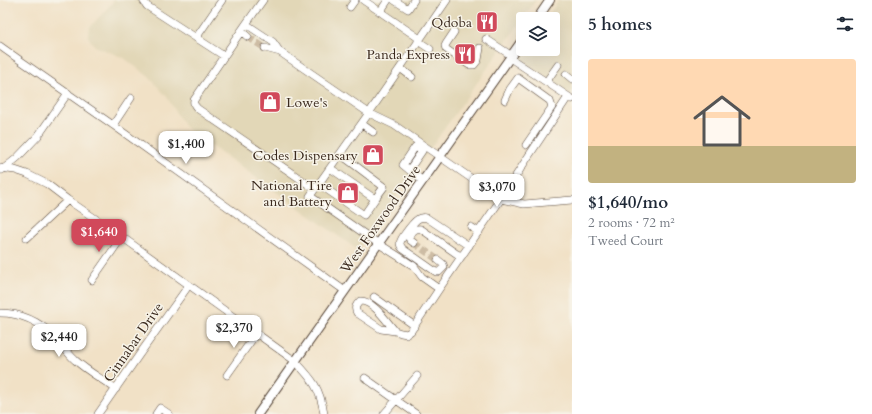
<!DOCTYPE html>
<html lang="en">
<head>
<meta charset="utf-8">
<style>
  :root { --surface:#fff; --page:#f2f2f3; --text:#1f2937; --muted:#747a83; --accent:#d1495b }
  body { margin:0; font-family:Cardo,serif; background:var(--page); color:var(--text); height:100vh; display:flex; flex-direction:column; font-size:15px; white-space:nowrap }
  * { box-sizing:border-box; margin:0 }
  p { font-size:13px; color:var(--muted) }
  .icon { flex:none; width:22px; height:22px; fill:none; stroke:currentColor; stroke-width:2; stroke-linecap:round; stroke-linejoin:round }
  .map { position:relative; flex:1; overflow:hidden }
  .details { display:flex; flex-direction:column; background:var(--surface); width:300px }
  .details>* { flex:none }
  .buttons { position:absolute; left:516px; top:12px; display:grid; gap:8px }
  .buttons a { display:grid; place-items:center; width:44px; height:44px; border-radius:4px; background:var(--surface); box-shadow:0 4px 16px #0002; font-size:20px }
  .price { position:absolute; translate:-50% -34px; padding:0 9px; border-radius:8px; background:#fff; color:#222; font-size:13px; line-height:26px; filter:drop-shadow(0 1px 2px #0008) }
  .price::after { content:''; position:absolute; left:50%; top:24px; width:12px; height:9px; margin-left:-6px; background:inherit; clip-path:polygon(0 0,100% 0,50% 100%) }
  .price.on { background:var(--accent); color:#fff }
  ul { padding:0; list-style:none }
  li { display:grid; align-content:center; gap:8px; height:212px; padding:0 16px }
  li span { display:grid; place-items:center; height:124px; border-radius:4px; color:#555 }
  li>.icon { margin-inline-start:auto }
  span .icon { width:72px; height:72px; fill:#fffc; stroke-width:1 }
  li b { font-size:17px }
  h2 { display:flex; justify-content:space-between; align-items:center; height:48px; padding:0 16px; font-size:17px }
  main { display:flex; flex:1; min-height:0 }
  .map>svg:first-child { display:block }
  .built { fill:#e2d7b7 }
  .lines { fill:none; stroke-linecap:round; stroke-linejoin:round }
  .minor-tunnel { stroke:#cdbca4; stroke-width:7; stroke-dasharray:7 3.5; stroke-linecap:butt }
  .minor-casing { stroke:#564537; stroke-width:8 }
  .major-casing { stroke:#564537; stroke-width:10 }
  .minor { stroke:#fff; stroke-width:7 }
  .major { stroke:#fff; stroke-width:8 }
  .labels { text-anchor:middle; stroke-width:3; stroke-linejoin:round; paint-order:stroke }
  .poi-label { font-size:14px; fill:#3b2a1e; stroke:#f7f3e8; text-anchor:end }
  .street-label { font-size:14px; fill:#3b2a1e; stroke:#f7f3e8 }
</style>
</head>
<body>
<main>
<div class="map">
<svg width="572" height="414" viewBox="0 0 572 414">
  <rect width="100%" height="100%" fill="#f7f3e8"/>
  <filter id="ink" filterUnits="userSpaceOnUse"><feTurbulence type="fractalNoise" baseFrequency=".025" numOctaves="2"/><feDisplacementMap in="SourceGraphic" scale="8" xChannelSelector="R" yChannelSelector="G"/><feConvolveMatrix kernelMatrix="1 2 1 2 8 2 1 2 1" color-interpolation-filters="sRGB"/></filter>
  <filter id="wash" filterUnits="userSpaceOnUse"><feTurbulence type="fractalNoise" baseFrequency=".012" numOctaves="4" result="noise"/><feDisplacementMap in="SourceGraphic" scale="16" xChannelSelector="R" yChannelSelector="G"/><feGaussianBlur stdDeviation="0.9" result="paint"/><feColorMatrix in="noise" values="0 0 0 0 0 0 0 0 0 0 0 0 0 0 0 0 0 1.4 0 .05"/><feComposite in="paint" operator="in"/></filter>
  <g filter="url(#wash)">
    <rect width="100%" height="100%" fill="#f1e1c6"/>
    <path class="built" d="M113,0H536L358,250L185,127L175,111L167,97L149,77L124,58L95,46L90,40L88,34L90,27L114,1Z
      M559,0H572V95L518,58L524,49H553V19H546Z"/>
  </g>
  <g filter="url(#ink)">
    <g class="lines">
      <path class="minor-tunnel" d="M248,37L265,48
        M414,243L438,260"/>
      <g class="minor-casing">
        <path id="minor" d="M143,0L147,6L224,56
          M263,0L246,24L273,42L280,52L369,113L447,0
          M363,0L420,39
          M394,0L408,9L414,0
          M350,7L355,0
          M380,12L388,0
          M246,24L194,100C193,104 195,106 198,109L315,189
          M241,31L248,37
          M454,32L446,44L445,46L446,49L469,65H474L478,60L480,48
          M196,38L222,0
          M486,39L512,56
          M418,41L430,49
          M0,46L14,56L113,125L345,291
          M265,48L280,52
          M510,58L572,99
          M400,68L412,77
          M566,74L572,79
          M546,82L558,65
          M568,97L528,157L501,199L439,289L422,277L414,266L409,263L379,244L310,196L369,113L394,125L501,199L524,204L572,200
          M505,100L510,89L518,78L550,101L552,107L526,145
          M362,124L373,132
          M113,125L131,98
          M340,154L384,187L375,199
          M0,168L15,170L27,174L47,184L68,200L122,237L295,361C313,380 320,388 324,414
          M2,170L17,158L38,136L68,93
          M409,170L422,151L415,147L403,165L423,181
          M319,184L364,215L375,199L330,168
          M471,227L479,232
          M27,238L68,200
          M414,243L410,240L409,238C412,232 414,228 421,229L457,254L462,256
          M438,260L443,264L444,267L439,272H436L403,249C401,247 400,246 400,243C401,238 415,219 420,218C423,217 424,217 427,218L469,246
          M92,280L122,237
          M374,297L415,326
          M0,313C22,313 39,321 55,337C62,344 67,353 75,360C87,371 102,379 116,389
          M395,331C387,322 373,300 360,301C356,305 354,308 357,313L381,329L395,331L401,333L407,334L411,331L439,289
          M227,375L256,334
          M365,378L416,414
          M98,414L139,355L189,285
          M156,414L160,408L169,414
          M384,414L417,376"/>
      </g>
      <g class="major-casing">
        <path id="major" d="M537,19L550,0
          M258,414L523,39"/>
      </g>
      <use href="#minor" class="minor"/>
      <use href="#major" class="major"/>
    </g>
  </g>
  <defs>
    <g id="restaurant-square" transform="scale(1.15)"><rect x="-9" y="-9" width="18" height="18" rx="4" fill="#d1495b" stroke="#f7f3e8"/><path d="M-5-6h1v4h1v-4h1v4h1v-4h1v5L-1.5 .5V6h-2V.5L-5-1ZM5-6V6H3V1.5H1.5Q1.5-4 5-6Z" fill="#fff"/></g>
    <g id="shop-square" transform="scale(1.15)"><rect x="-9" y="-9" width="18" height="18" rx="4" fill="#d1495b" stroke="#f7f3e8"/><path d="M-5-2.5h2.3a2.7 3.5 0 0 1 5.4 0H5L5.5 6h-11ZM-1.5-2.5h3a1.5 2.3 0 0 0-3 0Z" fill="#fff"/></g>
  </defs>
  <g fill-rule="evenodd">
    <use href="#restaurant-square" x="487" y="22"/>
    <use href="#restaurant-square" x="465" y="54"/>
    <use href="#shop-square" x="270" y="102"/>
    <use href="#shop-square" x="373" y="155"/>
    <use href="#shop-square" x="348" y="193"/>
  </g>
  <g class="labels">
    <g class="poi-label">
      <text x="472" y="27">Qdoba</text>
      <text x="450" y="59">Panda Express</text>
      <text x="286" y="107" text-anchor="start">Lowe's</text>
      <text x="358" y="160">Codes Dispensary</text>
      <text x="332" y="190">National Tire<tspan x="332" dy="16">and Battery</tspan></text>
    </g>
    <g class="street-label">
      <text transform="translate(380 219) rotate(-55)" y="5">West Foxwood Drive</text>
      <text transform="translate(133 342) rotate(-55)" y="5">Cinnabar Drive</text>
    </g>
  </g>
</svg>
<div class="buttons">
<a><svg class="icon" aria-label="layers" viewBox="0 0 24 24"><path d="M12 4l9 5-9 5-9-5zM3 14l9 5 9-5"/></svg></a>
</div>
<b class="price" style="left:186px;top:165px">$1,400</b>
<b class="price" style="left:497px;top:208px">$3,070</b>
<b class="price on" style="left:99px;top:253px">$1,640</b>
<b class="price" style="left:234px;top:349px">$2,370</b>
<b class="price" style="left:59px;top:358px">$2,440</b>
</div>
<section class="details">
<h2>5 homes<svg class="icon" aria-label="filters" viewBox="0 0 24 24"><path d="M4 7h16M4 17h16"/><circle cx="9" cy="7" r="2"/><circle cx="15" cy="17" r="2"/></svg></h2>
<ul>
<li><span style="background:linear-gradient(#ffd9b3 70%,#c2b280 0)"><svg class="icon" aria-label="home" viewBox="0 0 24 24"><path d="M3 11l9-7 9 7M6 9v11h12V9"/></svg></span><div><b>$1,640/mo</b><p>2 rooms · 72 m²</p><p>Tweed Court</p></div></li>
</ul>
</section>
</main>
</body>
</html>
